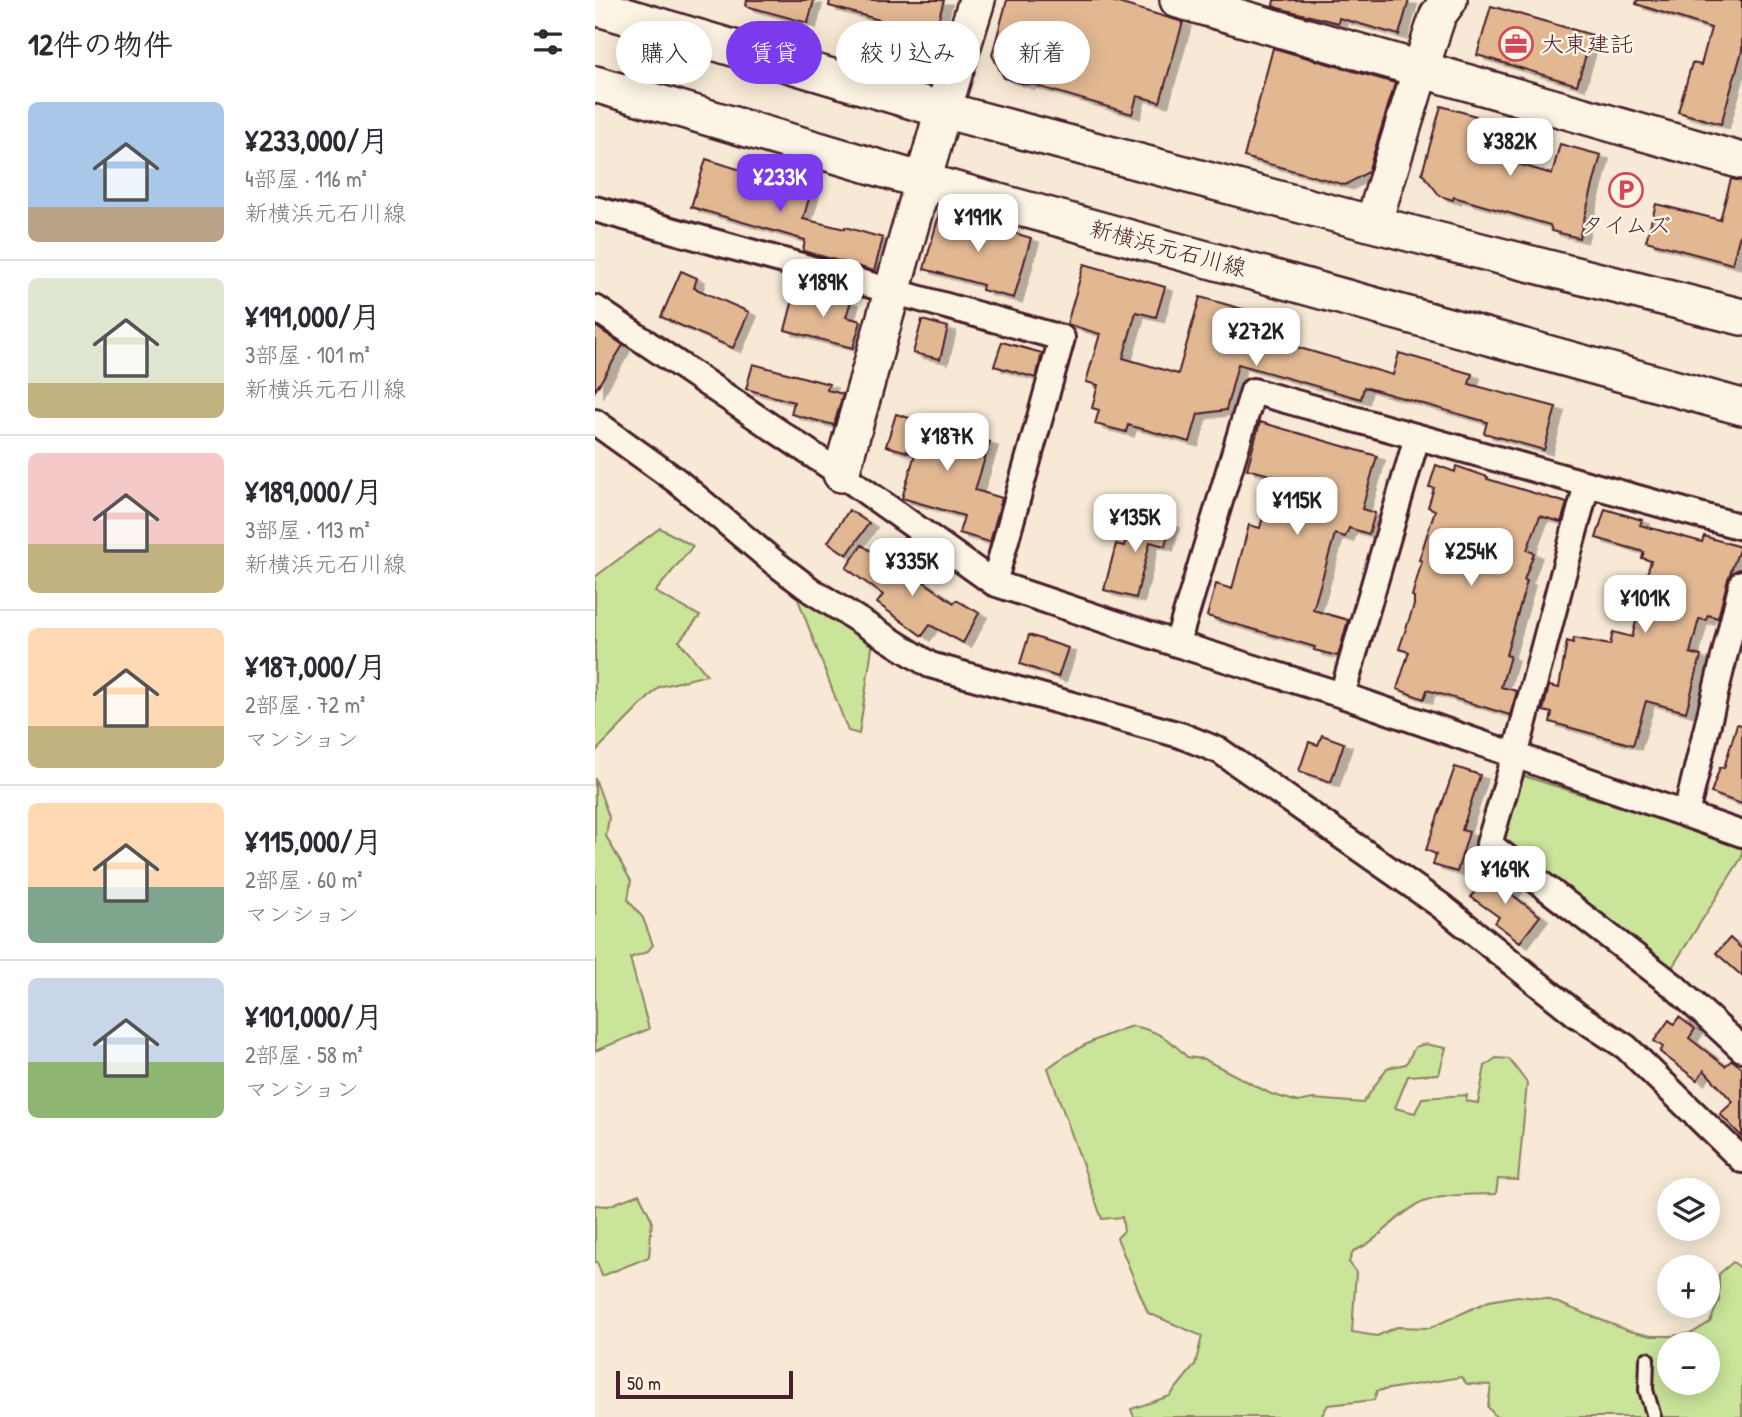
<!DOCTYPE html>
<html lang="ja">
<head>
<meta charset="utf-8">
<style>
  :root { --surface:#fff; --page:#f7f7f7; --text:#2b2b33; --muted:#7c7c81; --line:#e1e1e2; --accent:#7c3aed }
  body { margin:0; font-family:"Patrick Hand","Klee One",sans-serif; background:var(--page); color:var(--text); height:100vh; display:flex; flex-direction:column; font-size:26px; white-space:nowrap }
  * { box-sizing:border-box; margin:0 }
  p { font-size:23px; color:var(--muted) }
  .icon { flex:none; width:38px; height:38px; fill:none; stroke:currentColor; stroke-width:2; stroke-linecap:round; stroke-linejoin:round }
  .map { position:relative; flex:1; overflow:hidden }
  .details { display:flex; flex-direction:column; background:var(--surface); width:595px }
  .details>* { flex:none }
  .banner { position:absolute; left:21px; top:21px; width:665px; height:63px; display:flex; gap:14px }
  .tools { position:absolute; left:1062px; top:1178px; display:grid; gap:14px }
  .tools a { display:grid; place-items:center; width:63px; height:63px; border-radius:50%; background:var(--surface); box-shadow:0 4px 18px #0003; font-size:35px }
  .scale { position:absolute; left:21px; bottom:18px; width:177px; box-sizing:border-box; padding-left:7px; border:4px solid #4a1f2b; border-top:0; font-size:19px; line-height:24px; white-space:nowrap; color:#4a1f2b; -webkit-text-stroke:5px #fcf5e5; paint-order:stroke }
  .price { position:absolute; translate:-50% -60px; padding:0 16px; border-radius:14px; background:#fff; color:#222; font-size:23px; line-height:46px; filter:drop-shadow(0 2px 4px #0008) }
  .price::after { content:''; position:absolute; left:50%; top:42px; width:21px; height:16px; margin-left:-10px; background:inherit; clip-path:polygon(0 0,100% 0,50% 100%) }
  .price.current { background:var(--accent); color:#fff }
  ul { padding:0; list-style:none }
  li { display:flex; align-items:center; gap:21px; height:175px; padding:0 28px }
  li+li { border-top:2px solid var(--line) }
  li span { display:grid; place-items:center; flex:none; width:196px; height:140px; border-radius:10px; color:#555 }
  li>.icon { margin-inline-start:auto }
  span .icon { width:84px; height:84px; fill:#fffc; stroke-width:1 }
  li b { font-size:30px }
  h2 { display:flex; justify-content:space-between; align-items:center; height:84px; padding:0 28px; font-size:30px }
  .pill { padding:0 24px; border-radius:32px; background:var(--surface); box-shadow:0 4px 18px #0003; font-size:24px; line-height:63px }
  .pill.current { background:var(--accent); color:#fff }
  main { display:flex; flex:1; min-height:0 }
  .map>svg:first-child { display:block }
  .green { fill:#cae49a; stroke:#8a8262; stroke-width:2; fill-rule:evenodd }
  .building { fill:#e2b893; stroke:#4a1f2b; stroke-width:2; filter:url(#shadow) }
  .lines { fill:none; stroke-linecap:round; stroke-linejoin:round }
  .lane-casing { stroke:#4a1f2b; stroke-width:18 }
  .street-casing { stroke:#4a1f2b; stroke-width:30 }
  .secondary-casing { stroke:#4a1f2b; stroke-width:40 }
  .lane { stroke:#fcf5e5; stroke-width:12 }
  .street { stroke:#fcf5e5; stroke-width:24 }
  .secondary { stroke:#fcf5e5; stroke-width:35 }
  .labels { text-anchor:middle; stroke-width:5; stroke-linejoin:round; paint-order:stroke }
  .poi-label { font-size:23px; fill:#4a1f2b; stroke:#fcf5e5; text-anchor:start }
  .street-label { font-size:23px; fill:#4a1f2b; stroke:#fcf5e5 }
</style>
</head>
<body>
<main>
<section class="details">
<h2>12件の物件<svg class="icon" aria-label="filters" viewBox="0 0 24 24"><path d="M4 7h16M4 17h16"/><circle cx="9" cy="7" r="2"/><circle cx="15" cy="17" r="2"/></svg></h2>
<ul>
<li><span style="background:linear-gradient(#a9c7e8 75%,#b9a48a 0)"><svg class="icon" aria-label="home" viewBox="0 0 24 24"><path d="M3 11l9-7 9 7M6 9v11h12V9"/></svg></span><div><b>¥233,000/月</b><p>4部屋 · 116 m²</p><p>新横浜元石川線</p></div></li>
<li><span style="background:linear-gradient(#dfe7d0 75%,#c2b280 0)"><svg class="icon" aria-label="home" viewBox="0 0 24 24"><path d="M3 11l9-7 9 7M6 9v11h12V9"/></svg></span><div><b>¥191,000/月</b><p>3部屋 · 101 m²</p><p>新横浜元石川線</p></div></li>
<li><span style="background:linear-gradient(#f6c9c9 65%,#c2b280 0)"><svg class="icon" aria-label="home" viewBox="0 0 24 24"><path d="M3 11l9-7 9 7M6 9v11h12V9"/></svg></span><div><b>¥189,000/月</b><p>3部屋 · 113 m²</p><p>新横浜元石川線</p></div></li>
<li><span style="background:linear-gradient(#ffd9b3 70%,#c2b280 0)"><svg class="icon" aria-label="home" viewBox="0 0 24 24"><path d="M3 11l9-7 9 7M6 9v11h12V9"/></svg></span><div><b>¥187,000/月</b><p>2部屋 · 72 m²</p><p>マンション</p></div></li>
<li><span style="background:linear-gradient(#ffd9b3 60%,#7fa58c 0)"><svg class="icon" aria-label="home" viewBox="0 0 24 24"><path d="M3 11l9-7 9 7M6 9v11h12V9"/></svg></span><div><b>¥115,000/月</b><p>2部屋 · 60 m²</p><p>マンション</p></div></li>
<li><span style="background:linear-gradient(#c9d6e8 60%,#8fb573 0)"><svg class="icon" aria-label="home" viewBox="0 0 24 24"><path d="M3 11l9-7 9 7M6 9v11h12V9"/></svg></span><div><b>¥101,000/月</b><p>2部屋 · 58 m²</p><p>マンション</p></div></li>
</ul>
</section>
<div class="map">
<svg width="1147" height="1417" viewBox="0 0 1147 1417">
  <defs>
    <filter id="shadow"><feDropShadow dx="8" dy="4.5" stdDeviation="0" flood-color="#0004"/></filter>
  </defs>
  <rect width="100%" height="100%" fill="#f7e9d5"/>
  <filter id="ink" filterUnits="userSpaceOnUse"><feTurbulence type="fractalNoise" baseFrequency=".0143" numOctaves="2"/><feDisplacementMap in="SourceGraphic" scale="14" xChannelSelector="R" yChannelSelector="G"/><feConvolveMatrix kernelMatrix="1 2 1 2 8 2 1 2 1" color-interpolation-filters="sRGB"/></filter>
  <g filter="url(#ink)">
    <path class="green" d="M65,528L98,546L60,592L105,616L84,641L112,675L64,687L0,752V577Z
      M208,595L278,641L264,734L253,731L203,599Z
      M929,776L1147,846V857L1076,969L907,838Z
      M0,778L14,817L11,836L36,881L33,900L48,918L58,945L52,952L35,958L54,1029L0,1051Z
      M537,1026C561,1030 575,1039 592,1057L609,1059L676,1094L703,1102L718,1099L768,1103L792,1068L811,1064L820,1047L830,1044L851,1048L844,1074L813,1076L800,1108L820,1113L827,1098L872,1095L871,1101L883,1103L890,1066L901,1058L914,1059L932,1083L923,1180L903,1179L901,1194C875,1195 844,1193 820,1206C797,1219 782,1243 758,1251L754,1262L761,1272L757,1332L782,1336L802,1327L835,1328L894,1301L922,1296L953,1299L1034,1331L1057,1336H1076L1097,1333L1115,1322L1124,1301V1274L1138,1262L1147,1269V1417H901L893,1407L896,1385L872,1384L866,1377L782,1391L779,1400L733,1405L726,1417H539L536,1409L575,1396L600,1365L607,1336L553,1313L522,1238L529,1231L527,1217L507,1219L453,1068C479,1048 506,1036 537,1026ZM1074,1344H1113V1382H1074Z
      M44,1194L57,1220L54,1257L7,1276L2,1262H0V1205L13,1206Z"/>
    <path class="building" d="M152,0H219L213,23L151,6Z
      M235,0H349L339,35L234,6Z
      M412,0H513L588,22L565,102L542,96L537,114L432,83V85L409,78L397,55Z
      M679,0H814L804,35L744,18L743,23L683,8L678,6Z
      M1042,0H1147V51L1126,124L1083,112L1097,63L1106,65L1116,28L1041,4Z
      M896,6L997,35L982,85L882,55Z
      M678,48L800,83L773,172L750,185L649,157Z
      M846,106L881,116L872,149L957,174L965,144L1006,155L984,238L957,231L955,225L859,197L858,200L845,196L827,173Z
      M111,159L216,192L208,219L250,229V227L288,238L279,271L208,251L210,240L96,207Z
      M1136,179L1147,181V227L1137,264L1051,241L1061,204L1125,220Z
      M345,211L436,238L419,298L387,290L388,285L329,269Z
      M489,264L570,287L561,317L541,312L528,358L583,374L605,297L697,323L691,344L798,375L804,353L877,374L874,384L961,407L949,450L889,433L892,422L769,387L766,399L643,364L631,410L603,414L595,442L533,425L531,432L500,424L504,410L497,408L503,385L491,382L505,334L472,324Z
      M86,271L102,278L99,288L154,312L138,348L66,317Z
      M200,292L227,300L229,294L256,301L251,317L266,321L258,348L190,330Z
      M327,320L353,327L345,359L318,353Z
      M0,326L28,345L0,391Z
      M407,342L447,353L441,378L399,366Z
      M158,364L234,384L232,390L248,394L239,425L196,414L199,402L151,389Z
      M301,414L395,442L380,490L407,498L395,542L364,533L369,516L307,498L320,454L291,446Z
      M665,422L782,456L767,509L780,513L774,534L754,528L750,537L740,534L718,610L753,620L743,656L719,650L720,647L612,616L621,584L637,589L654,525L665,528L679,476L652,469Z
      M841,465L860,472L861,466L893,477L892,479L972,503L966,522L945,516L932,550L939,553L929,580L932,581L911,655L915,656L906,687L922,691L915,715L832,690L829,699L802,689L814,652L804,649L819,605V597L817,596L827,561L824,560L840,510L833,507L839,488L834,487Z
      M1010,509L1047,520L1045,525L1107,542L1109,536L1145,547L1133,579L1123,618L1113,615L1111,620L1104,619L1095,653L1106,656L1091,712L1051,701L1038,745L955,722L957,713L948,711L954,686L964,688L972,641L978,643L979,638L1015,645L1018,632L1037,637L1049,591L1047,590L1056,561L1047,558L1049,552L1001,538Z
      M254,510L274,523L252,555L233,542Z
      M538,513L576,523L570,546L555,542L541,598L509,590L521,544L529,546Z
      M267,545L305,571L308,567L359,603L361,600L384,613L368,643L335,625L327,636L282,603L288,595L251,568Z
      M434,635L473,648L463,677L425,664Z
      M1142,724L1147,725V804L1116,793L1125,767L1129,768Z
      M727,735L749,743L736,782L704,771L714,742L723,745Z
      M860,767L885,775L867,830L874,832L862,872L838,865L841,854L831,850Z
      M897,869L921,886L915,893L945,916L925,942L900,923L904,917L876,897Z
      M1135,938L1147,949V976L1121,953Z
      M1084,1017L1100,1029L1094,1038L1130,1066L1137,1060L1147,1068V1137L1125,1114L1138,1102L1109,1070L1102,1080L1065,1052L1068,1047L1059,1041L1074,1020L1079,1024Z"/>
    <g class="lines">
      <g class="lane-casing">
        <path id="lane" d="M879,864L894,844
          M1052,1359L1051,1390L1059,1417"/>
      </g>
      <g class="street-casing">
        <path id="street" d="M0,209L467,338L399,583
          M0,308L246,474L399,583L582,644L747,695L1147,834
          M0,422L82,481L180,563L217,591L335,665L585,735L625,751L845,905L982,1015L1031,1047L1147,1160
          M992,484L920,756L894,844L1079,986L1147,1049
          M582,644L658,391L1147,527
          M747,695L822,437
          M1091,814L1147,583"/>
      </g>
      <g class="secondary-casing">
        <path id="secondary" d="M583,0L1147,161
          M0,7L348,110L778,224L1147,317
          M0,84L328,181L1147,407
          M778,224L836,36L843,15L854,0
          M246,474L348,110L382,0"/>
      </g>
      <use href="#lane" class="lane"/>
      <use href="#street" class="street"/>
      <use href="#secondary" class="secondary"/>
    </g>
  </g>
  <defs>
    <g id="office-ring" transform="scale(1.75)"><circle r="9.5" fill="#fcf5e5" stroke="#d1495b" stroke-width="1.5"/><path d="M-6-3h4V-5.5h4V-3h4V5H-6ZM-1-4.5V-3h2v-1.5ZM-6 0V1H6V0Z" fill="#d1495b"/></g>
    <g id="parking-ring" transform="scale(1.75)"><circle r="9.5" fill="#fcf5e5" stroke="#d1495b" stroke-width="1.5"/><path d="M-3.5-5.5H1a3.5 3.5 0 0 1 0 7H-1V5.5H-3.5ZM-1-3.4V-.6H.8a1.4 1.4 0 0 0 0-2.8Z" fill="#d1495b"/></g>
  </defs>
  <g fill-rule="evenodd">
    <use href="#office-ring" x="921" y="44"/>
    <use href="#parking-ring" x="1031" y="190"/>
  </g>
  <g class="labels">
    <g class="poi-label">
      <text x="946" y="52">大東建託</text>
      <text x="1031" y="233" text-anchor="middle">タイムズ</text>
    </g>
    <g class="street-label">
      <text transform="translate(573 248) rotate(15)" y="8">新横浜元石川線</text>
    </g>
  </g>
</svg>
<div class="tools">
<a><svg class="icon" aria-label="layers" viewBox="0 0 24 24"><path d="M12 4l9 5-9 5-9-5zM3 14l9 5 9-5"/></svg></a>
<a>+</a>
<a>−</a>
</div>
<div class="scale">50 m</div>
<b class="price" style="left:915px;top:178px">¥382K</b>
<b class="price current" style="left:185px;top:214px">¥233K</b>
<b class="price" style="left:383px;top:254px">¥191K</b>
<b class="price" style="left:228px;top:319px">¥189K</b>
<b class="price" style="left:661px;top:368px">¥272K</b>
<b class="price" style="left:352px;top:473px">¥187K</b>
<b class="price" style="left:702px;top:537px">¥115K</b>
<b class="price" style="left:540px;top:554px">¥135K</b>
<b class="price" style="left:876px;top:588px">¥254K</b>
<b class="price" style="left:317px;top:598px">¥335K</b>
<b class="price" style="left:1050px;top:635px">¥101K</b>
<b class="price" style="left:910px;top:906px">¥169K</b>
<div class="banner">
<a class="pill">購入</a>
<a class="pill current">賃貸</a>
<a class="pill">絞り込み</a>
<a class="pill">新着</a>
</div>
</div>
</main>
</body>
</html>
